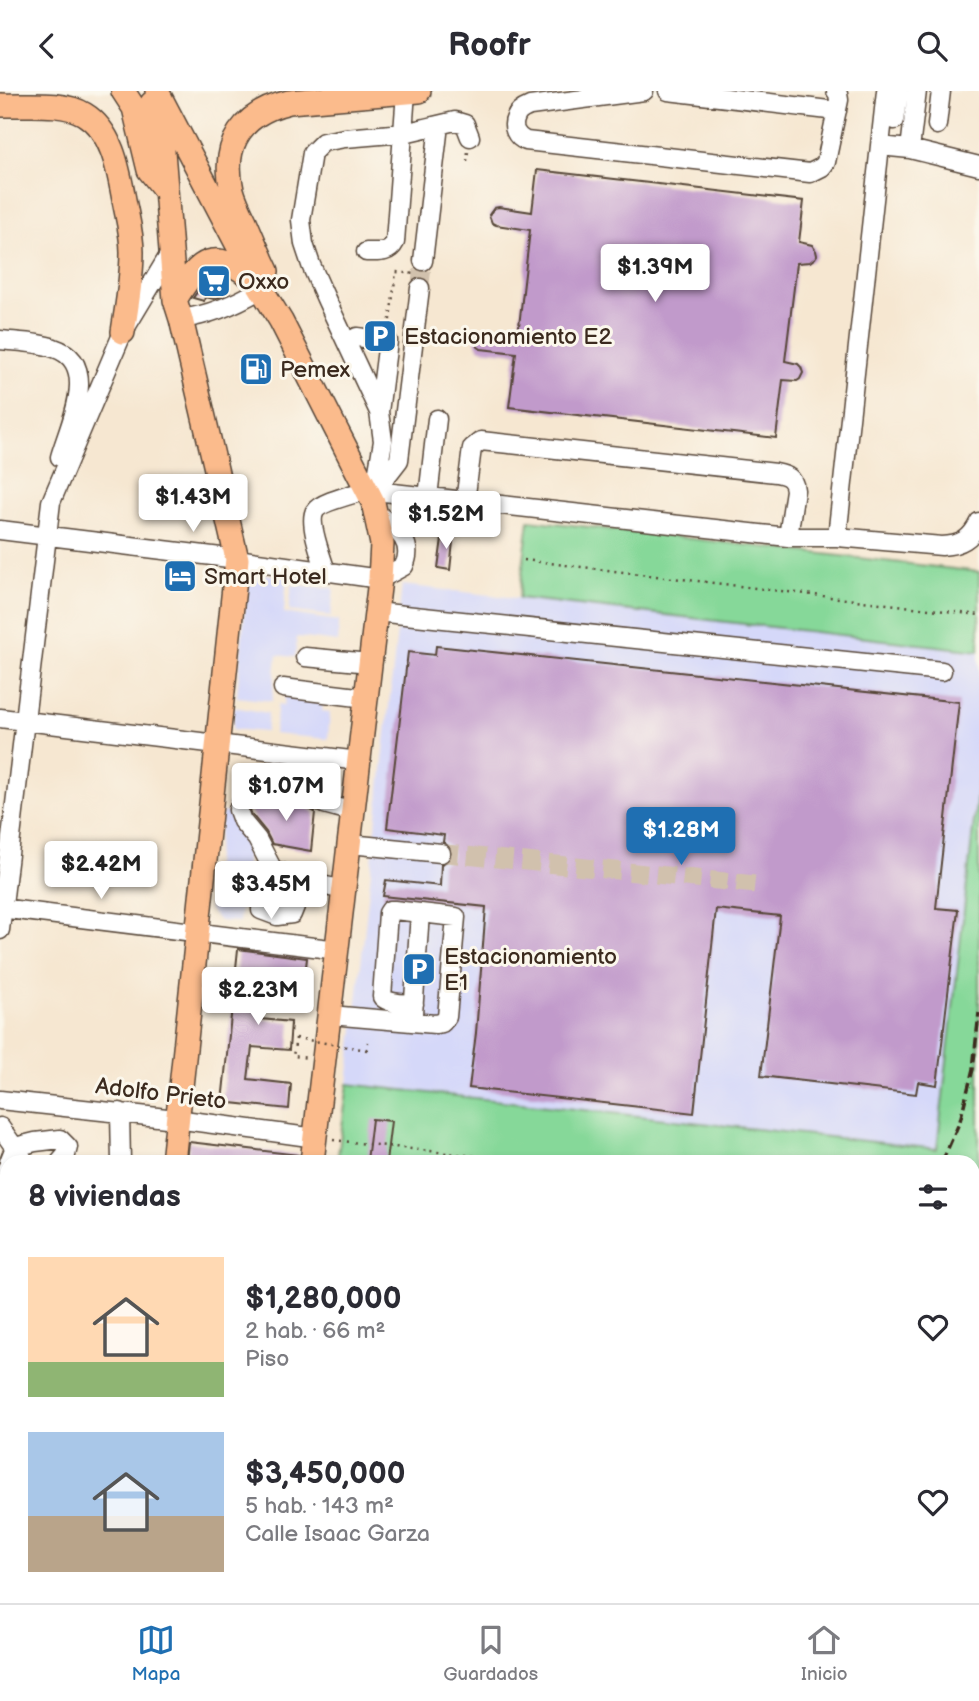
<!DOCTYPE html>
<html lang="es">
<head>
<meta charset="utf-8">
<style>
  :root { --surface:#fff; --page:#f2f2f3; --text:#2b2b33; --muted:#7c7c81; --line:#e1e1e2; --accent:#1f6fb2 }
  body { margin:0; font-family:"Balsamiq Sans",sans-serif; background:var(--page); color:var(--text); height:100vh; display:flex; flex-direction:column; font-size:26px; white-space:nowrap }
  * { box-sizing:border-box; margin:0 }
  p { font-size:23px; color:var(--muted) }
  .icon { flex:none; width:38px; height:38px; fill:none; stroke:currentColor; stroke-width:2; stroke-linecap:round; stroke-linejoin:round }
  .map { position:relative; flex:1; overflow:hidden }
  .panel { position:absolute; left:0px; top:1064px; width:980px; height:448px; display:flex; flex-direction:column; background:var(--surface); border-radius:21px 21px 0 0; box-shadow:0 4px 10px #0003 }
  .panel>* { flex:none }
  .price { position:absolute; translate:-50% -60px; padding:0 16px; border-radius:7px; background:#fff; color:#222; font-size:23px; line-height:46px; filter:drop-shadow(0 2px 4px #0008) }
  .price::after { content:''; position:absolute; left:50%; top:42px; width:21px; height:16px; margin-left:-10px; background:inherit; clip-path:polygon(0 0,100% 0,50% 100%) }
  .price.active { background:var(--accent); color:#fff }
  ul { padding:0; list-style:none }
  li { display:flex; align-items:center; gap:21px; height:175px; padding:0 28px }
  li span { display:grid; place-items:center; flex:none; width:196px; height:140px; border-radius:0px; color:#555 }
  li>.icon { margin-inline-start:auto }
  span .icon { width:84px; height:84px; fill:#fffc; stroke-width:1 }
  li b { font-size:30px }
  h2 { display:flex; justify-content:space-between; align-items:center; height:84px; padding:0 28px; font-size:30px }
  header { display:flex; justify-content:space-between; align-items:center; height:91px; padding:0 28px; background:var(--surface); font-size:32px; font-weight:700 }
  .menu { display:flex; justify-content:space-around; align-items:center; height:98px; border-top:2px solid var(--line); background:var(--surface); font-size:19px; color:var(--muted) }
  .menu a { display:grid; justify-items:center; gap:4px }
  .menu .active { color:var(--accent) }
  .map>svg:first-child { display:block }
  .built { fill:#d5d8f9 }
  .green { fill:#86d899; stroke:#60815c; stroke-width:2 }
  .water { fill:#6abde6; stroke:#527482; stroke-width:2 }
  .building { fill:#c19acb }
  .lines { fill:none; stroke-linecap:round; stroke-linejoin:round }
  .minor-tunnel { stroke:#d1c1ad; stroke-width:18; stroke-dasharray:18 9; stroke-linecap:butt }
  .minor-casing { stroke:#574639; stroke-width:21 }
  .major-casing { stroke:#574639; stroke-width:26 }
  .path { stroke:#574639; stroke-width:2.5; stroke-dasharray:2 5; stroke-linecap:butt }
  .minor { stroke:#fff; stroke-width:18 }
  .major { stroke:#fbbb8c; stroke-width:23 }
  .rail { stroke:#3b2a1e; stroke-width:3.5; stroke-dasharray:10 5; stroke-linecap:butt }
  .minor-bridge-casing { stroke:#574639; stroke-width:21; stroke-linecap:butt }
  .path-bridge { stroke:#574639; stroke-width:2.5; stroke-dasharray:2 5; stroke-linecap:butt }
  .minor-bridge { stroke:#fff; stroke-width:18 }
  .labels { text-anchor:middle; stroke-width:6; stroke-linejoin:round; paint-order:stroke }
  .poi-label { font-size:23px; fill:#3b2a1e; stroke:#fbf7ec; text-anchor:start }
  .street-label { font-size:23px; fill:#3b2a1e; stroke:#fbf7ec }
</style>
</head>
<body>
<header><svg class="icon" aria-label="back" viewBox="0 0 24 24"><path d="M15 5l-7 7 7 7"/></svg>Roofr<svg class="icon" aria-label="search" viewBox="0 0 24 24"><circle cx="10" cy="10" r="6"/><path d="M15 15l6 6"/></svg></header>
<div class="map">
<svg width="979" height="1512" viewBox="0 0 979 1512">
  <rect width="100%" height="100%" fill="#fbf7ec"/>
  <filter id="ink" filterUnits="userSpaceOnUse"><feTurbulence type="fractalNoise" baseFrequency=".0143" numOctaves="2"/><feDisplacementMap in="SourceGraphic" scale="14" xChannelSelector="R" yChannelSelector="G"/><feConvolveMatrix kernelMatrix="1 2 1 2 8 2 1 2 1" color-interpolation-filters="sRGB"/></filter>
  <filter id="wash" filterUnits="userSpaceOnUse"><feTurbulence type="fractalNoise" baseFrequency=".00686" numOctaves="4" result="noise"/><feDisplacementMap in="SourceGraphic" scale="28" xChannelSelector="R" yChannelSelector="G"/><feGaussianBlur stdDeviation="1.57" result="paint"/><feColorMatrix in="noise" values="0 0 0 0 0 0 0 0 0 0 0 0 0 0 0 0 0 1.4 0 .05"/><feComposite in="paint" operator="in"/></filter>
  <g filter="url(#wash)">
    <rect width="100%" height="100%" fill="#f6e7d1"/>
    <path class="built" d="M248,481L287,486L284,522L339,530L338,551L297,546L295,566L277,564L272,610L237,606Z
      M292,494L334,497L331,525L289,520Z
      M402,494L979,560V686L937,1058L348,993Z
      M285,604L323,610L322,620L330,621L328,648L274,643L278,613L284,614Z
      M234,616L268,622L266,641L233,638Z
      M222,721L233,723L248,752L239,831L219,830L209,818Z"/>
    <path class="green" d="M529,429L979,481V560L519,507Z
      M979,686V1512H272L289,1505H973V1071H337L348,993L937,1058Z
      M7,1340V1436L0,1437V1342Z
      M118,1505H185L183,1512H117Z"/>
    <path class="water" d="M539,1505H616L609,1512H528Z
      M671,1505H747L765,1512H657Z
      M805,1505H860L857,1512H813Z"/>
    <g id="blocks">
      <path class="building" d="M537,79L804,110L799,151L812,154L816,160L817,164L815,167L810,171L797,172L785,270L798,273L801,276L803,282L800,288L797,290L783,289L776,347L509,316L516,262L481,258L477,255L475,248L477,244L482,241L518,244L530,139L496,134L492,132L489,124L494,117L499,116L532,121Z
        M213,184H217L228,188L224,204L214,208L205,206L204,210L193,207L203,193Z
        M443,440L454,441L450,479L438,477Z
        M436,555L959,611L936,817L958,819L937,994L918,991L916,1003L761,985L780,825L716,818L694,1022L469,997L476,942L486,816L383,805L386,789L440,795L441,773L450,769L452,764L451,757L443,751L444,744L387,737L408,561L435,564Z
        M277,706L283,707L286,711L297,712L315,721L311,760L272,753L266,741L252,724L250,719L254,715Z
        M238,858L307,867L304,893L265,888L261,928L291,931L289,959L252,956L248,988L291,993L289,1018L222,1011Z
        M372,1028L391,1030L386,1071L367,1070Z
        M189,1051L299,1064L298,1071H187Z"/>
    </g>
  </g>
  <g filter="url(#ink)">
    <use href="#blocks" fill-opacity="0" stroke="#574639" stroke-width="2"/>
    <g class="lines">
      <path class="minor-tunnel" d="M420,197L423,170
        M441,762L761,794"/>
      <g class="minor-casing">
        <path id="minor" d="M644,0L530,15C525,17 518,20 516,26C511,36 516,46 526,50L810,82L822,76L826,71L839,9L838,3L836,0
          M668,0L837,20
          M895,29L899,0
          M937,34L941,0
          M880,55L910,58L979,75
          M910,58L917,0
          M366,161C378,161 389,163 395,151L406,1
          M423,170L439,34
          M181,228C210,224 236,213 261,198
          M357,246L388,250L379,321L383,350L375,397
          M0,249C17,251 37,251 54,257C101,272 69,334 60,366
          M379,321L327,210L311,174L304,153L301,129L312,62L323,51L345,47L404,42L455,30L465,33L470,46
          M375,400L788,446L795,399C794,387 787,384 776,382L481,350L472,357L465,411
          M375,400L399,369L420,197
          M428,406L437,328
          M0,439L237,468L380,488L404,475C416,449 393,436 375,421
          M788,446H837L942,455C961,454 971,448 979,431
          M837,446L886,0
          M326,480C322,468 308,431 315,420C320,411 355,403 366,399
          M376,521L942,580
          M305,566L370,572
          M283,597L366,607
          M0,627L359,670
          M350,753L441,762
          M273,779L257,748L242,730L238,719L241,711L248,705L268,696L277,694L294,698L324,713L353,721
          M303,789L296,813L292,823L277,825L261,819C262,804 260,790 273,779C286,782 294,786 306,790C318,794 332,796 344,799
          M0,817L338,859
          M0,839L51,411L123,241L171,161
          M413,923L420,822
          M330,924L435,933L442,932L447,926L456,826L394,819H390L388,822L382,906C389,913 403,912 414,913
          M0,1009L176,1028L316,1047
          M120,1021L121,1071
          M0,1036L25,1071
          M9,1071L15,1056L35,1051L60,1048L68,1056L66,1064L60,1071
          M0,1094L7,1077
          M973,1135L976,1128L979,1097
          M0,1158C8,1143 0,1123 7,1108
          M0,1182H7
          M973,1348H979
          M191,1505L192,1512
          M477,1512L481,1505"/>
      </g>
      <g class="major-casing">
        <path id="major" d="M123,0L134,17L149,79L165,99
          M157,0L257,191L281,230L373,411L382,453L380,488L312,1071
          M152,12L162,48L175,209L181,228L237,468L173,1071
          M0,14C24,15 63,10 84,23C114,41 119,83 125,114C128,129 132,145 132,161C132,188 127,214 123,241
          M267,180C259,163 252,147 245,130C240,120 235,110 232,99C221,52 243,22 289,11L419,0
          M175,209C200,167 213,156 255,189
          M0,1461L7,1460
          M388,1505L394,1512
          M418,1505L423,1512"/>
      </g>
      <path class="path" d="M467,70L468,60
        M389,236L396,181L414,183
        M524,469L979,524
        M296,947L293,965L308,967
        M367,959L368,951
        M333,1049L526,1071
        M973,1398L979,1396
        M130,1505V1510L159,1505
        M221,1505L224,1512
        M592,1505L594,1512
        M780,1505L790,1512
        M513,1512L524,1505
        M629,1512L638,1505
        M875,1512L877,1505"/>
      <use href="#minor" class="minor"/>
      <use href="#major" class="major"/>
      <path class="rail" d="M942,1071L960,1030L973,978L979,922
        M485,1512L495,1505
        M502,1512L513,1505"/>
      <g class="minor-bridge-casing">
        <path id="minor-bridge" d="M338,1512L342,1505"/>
      </g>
      <path class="path-bridge" d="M296,947L367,959"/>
      <use href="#minor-bridge" class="minor-bridge"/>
    </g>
  </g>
  <defs>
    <g id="supermarket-square" transform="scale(1.75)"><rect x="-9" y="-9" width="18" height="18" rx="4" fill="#1f6fb2" stroke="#fbf7ec"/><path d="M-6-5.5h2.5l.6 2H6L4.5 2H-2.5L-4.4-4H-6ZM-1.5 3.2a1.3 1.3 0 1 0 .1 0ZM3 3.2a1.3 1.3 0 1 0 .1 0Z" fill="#fff"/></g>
    <g id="parking-square" transform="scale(1.75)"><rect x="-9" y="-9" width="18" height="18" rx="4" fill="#1f6fb2" stroke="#fbf7ec"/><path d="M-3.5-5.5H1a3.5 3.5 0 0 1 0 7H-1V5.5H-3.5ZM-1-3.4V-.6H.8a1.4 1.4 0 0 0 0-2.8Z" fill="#fff"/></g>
    <g id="fuel-square" transform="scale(1.75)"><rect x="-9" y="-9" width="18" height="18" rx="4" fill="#1f6fb2" stroke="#fbf7ec"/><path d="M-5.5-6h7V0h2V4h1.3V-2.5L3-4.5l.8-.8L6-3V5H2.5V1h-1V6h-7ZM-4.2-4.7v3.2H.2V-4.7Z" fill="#fff"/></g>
    <g id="hotel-square" transform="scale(1.75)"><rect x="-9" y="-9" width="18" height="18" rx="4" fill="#1f6fb2" stroke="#fbf7ec"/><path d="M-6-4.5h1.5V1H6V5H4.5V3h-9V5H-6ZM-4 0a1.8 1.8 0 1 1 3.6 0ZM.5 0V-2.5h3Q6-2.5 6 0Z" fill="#fff"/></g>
  </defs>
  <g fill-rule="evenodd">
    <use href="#supermarket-square" x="214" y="190"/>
    <use href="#parking-square" x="380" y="245"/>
    <use href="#fuel-square" x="256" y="278"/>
    <use href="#hotel-square" x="180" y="485"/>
    <use href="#parking-square" x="419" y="878"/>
  </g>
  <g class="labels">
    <g class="poi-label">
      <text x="238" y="198">Oxxo</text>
      <text x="404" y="253">Estacionamiento E2</text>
      <text x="280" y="286">Pemex</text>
      <text x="204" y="493">Smart Hotel</text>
      <text x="444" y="873">Estacionamiento<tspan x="444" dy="26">E1</tspan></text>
    </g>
    <g class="street-label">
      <text transform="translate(161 1002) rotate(7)" y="8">Adolfo Prieto</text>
    </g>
  </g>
</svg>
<b class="price" style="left:655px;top:213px">$1.39M</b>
<b class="price" style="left:193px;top:443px">$1.43M</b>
<b class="price" style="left:446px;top:460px">$1.52M</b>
<b class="price" style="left:286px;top:732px">$1.07M</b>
<b class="price active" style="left:681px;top:776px">$1.28M</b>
<b class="price" style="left:101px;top:810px">$2.42M</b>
<b class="price" style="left:271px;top:830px">$3.45M</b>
<b class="price" style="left:258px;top:936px">$2.23M</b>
<section class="panel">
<h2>8 viviendas<svg class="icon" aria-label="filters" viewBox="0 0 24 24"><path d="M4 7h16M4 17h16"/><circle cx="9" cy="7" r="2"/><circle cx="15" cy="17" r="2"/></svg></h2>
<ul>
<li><span style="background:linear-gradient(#ffd9b3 75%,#8fb573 0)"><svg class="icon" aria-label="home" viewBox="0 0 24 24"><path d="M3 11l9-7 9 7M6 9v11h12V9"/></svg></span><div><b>$1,280,000</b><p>2 hab. · 66 m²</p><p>Piso</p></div><svg class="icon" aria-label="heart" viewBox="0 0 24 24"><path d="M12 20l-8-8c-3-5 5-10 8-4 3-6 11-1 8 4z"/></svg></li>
<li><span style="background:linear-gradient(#a9c7e8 60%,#b9a48a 0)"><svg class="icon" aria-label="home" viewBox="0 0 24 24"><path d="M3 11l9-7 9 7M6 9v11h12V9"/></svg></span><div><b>$3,450,000</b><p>5 hab. · 143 m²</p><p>Calle Isaac Garza</p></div><svg class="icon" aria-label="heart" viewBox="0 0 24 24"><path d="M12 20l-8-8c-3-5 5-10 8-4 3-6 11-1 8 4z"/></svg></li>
</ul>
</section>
</div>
<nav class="menu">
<a class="active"><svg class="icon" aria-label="map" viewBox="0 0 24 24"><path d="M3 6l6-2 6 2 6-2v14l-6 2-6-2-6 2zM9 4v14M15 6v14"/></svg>Mapa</a>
<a><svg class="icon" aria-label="saved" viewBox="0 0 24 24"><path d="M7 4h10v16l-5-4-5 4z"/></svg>Guardados</a>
<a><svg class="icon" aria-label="home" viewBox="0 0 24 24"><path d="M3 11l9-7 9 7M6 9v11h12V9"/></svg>Inicio</a>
</nav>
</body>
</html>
